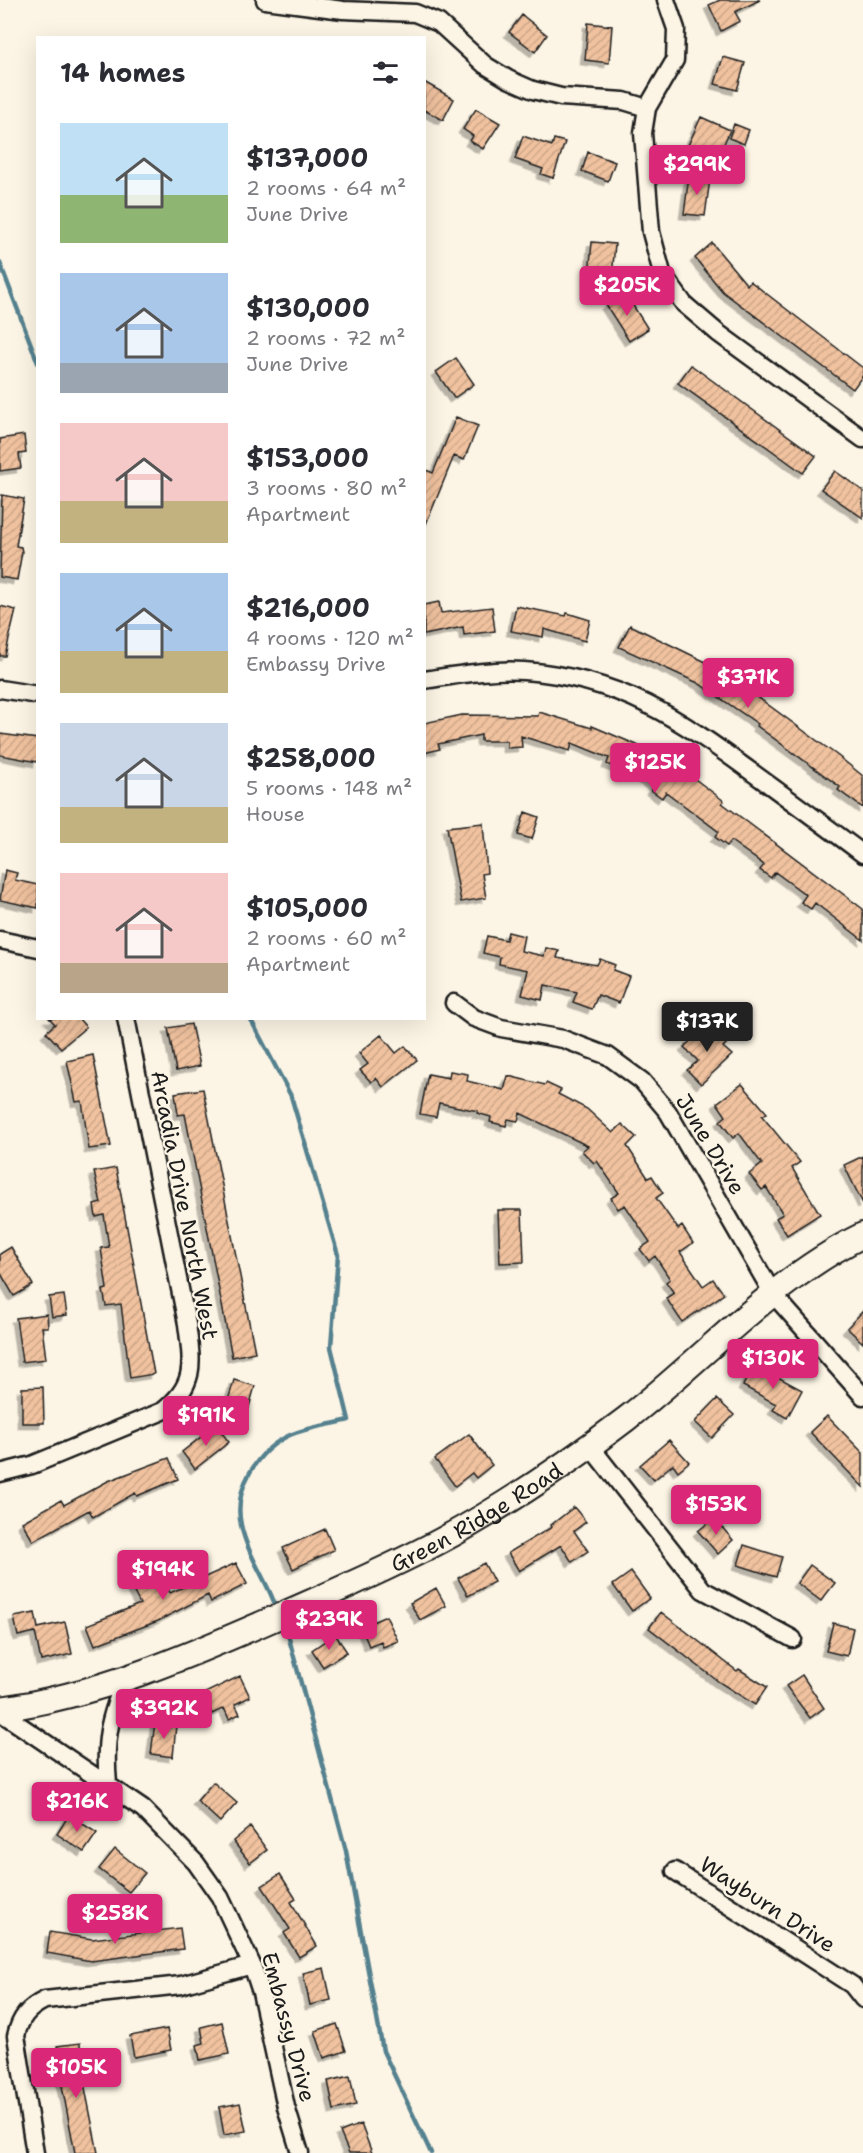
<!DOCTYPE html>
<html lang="en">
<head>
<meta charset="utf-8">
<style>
  :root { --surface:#fff; --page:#f7f7f7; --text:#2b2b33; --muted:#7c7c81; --accent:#db2777 }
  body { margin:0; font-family:"Shantell Sans",sans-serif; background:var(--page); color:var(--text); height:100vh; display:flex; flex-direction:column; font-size:22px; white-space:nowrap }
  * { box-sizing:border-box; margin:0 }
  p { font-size:20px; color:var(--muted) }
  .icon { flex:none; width:33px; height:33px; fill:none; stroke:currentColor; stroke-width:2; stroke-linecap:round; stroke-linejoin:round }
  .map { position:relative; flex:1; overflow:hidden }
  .drawer { position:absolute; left:36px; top:36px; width:390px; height:984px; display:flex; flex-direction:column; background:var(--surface); border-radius:0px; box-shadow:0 6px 24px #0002 }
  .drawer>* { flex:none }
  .price { position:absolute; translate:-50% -51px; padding:0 14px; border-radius:6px; background:var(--accent); color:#fff; font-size:20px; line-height:39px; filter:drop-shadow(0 2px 3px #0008) }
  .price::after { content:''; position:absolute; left:50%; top:36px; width:18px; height:14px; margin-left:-9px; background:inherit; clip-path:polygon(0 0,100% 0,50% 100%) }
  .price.active { background:#222; color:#fff }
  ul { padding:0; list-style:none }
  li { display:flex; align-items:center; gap:18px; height:150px; padding:0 24px }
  li span { display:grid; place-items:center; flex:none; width:168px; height:120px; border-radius:0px; color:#555 }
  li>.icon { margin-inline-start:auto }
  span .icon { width:72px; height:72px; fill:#fffc; stroke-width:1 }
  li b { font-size:26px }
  h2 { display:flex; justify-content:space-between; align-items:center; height:72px; padding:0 24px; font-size:26px }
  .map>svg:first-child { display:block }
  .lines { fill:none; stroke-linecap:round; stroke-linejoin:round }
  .stream { stroke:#55818f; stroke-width:4.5 }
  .building { fill:url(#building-hatch); stroke:#1c1c1c; stroke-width:1.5; filter:url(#shadow) }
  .street-casing { stroke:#1c1c1c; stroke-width:21 }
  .secondary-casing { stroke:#1c1c1c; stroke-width:28 }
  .street { stroke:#fcf5e5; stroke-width:16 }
  .secondary { stroke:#fcf5e5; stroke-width:24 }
  .labels { text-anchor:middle; stroke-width:4.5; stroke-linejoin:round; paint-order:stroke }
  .street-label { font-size:22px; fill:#1c1c1c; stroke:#fcf5e5 }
</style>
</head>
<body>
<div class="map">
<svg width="863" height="2153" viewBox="0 0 863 2153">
  <defs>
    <pattern id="building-hatch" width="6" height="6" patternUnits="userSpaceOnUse" patternTransform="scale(1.5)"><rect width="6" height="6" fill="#f0c29f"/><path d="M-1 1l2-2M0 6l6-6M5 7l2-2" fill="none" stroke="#cda688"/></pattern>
    <filter id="shadow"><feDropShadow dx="-4.5" dy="4.5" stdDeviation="0" flood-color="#0004"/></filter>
  </defs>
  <rect width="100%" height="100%" fill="#fcf5e5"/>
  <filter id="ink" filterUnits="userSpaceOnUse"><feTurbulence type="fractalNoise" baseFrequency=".0167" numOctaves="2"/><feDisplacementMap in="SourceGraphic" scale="12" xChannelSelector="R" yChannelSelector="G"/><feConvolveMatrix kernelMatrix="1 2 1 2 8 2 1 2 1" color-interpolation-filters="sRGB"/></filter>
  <g filter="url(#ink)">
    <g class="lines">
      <path class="stream" d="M0,263L38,363
        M250,1018L291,1096L338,1255L331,1347L349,1420C330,1425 308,1427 290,1435C257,1450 233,1489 241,1525C247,1553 264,1576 274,1602
        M287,1631L346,1851L383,2051L431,2153"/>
    </g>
    <path class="building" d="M720,0H760L735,12L740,21L721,31L709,5Z
      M522,15L547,35L535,52L509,32Z
      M588,23L612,26L609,63L585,60Z
      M723,57L745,63L737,90L715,84Z
      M424,82L454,99L443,120L424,110Z
      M476,109L500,123L483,149L470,141L473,136L463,129Z
      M701,117L730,130L719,155L711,151L706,162L685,152Z
      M734,124L749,130L744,144L729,138Z
      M523,136L552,146L554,139L565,142L553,178L541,174L543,169L515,159Z
      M588,152L615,162L608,181L582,171Z
      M689,176L710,179L705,216L684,214Z
      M592,242L615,244L611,288L588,286Z
      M712,243L747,285L750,281L863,368V375L853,389L723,292L695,258Z
      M625,293L648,329L629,341L606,305Z
      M456,358L474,384L454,398L436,372Z
      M691,365L816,456L803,473L678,383Z
      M456,417L478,426L464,460L454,456L424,529V469L433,473Z
      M24,435L26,453L19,454L21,468L0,471V439Z
      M835,471L863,491V518L821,489Z
      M2,495L24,499L16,546L21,547L22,552L17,580L0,577Z
      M439,602L441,613L492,607L495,631L464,635L463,627L424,635V605Z
      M0,606L16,610L5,656H0Z
      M516,606L566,616L567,613L590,620L585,641L544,629L543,637L511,631Z
      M630,625L718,668L838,756L863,776V808L838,790L840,787L757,726L758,724L698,683L619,647Z
      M539,712L592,728V726L637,745L689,779L691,776L724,801L722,803L863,909V940L815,903L811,909L801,902L806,895L775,872L771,878L760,870L764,865L731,841L727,846L715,837L719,832L666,792L662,798L651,790L654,786L622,765L620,769L607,764L609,758L572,743L570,751L521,736L522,747L507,748V741H481V735L438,744L440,749L424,753V723L462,715L538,716Z
      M0,734L38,739V762L0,755Z
      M525,812L539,817L532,839L518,835Z
      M483,823L487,873L482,874L486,898L461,902L447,827Z
      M5,870L17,873L15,880L38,885V908L0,900Z
      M508,932L524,936L521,951L544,956L546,948L559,951L557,958L597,965L600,959L615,965L613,970L629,976L619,1003L598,995L592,1009L573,1002L577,992L545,985L542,1000L522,995L528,970L499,964L500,957L483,953L487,936L506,940Z
      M49,1018H78L86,1027L61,1048L46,1032L55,1024Z
      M191,1024L200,1066L176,1071L168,1028Z
      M706,1026L716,1036L721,1031L730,1040L723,1047L732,1055L701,1084L687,1070L698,1061L684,1047Z
      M381,1035L396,1053L405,1046L417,1060L383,1087L376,1078L371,1082L360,1070L368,1064L359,1053Z
      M93,1055L111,1146L89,1149L82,1101L76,1102L67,1061Z
      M450,1071L468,1074L467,1081L504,1090L508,1076L545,1085L546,1083L561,1090L558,1094L587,1109L613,1133L622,1124L636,1137L627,1146L648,1178L652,1176L663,1193L656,1198L678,1229L682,1226L693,1243L680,1252L703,1286L713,1279L724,1294L682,1322L666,1298L674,1293L666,1282L670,1279L655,1256L649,1261L640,1249L650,1242L625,1205L618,1209L611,1198L619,1193L597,1161L594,1163L582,1151L588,1146L520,1113L518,1121L508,1119L506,1126L490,1122L491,1117L477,1113L478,1111L439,1103L436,1117L420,1114L428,1074L449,1078Z
      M742,1084L767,1113L762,1116L800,1162L792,1168L820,1214L787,1235L776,1218L783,1214L766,1187L762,1190L749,1174L762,1164L739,1133L733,1138L720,1121L726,1116L717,1103Z
      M203,1089L255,1352L232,1357L185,1114L178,1115L175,1093Z
      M863,1156V1204L844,1165Z
      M116,1168L154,1374L130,1378L121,1304L106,1306L103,1290L107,1289L101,1248L109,1247L104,1215L96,1217L94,1205L101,1203L94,1172Z
      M498,1210H522L524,1262L500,1263Z
      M11,1247L33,1285L14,1296L0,1272V1254Z
      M64,1295L67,1315L52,1317L49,1297Z
      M863,1311V1343L847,1328Z
      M47,1314L48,1327H42L46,1359L22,1362L16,1318Z
      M754,1364L802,1390L787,1418L773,1410L776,1404L743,1386Z
      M234,1380L255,1386L246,1418L225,1411Z
      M43,1387L44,1423H22V1388Z
      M717,1399L734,1415L712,1438L695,1422Z
      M827,1416L863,1453V1487L810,1432Z
      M216,1425L229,1442L195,1469L182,1452Z
      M469,1434L492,1465L476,1478L472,1473L455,1486L435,1459Z
      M669,1440L689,1462L678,1471L673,1464L654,1480L640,1465Z
      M169,1458L178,1479L137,1496L135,1493L93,1517L89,1510L33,1541L22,1522L61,1500L64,1505L108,1481Z
      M574,1507L586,1522L574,1531L588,1551L572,1562L561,1545L519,1571L508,1553L552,1527L551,1525Z
      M714,1518L733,1540L718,1554L698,1531Z
      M325,1529L334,1550L293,1569L283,1548Z
      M744,1545L782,1557L776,1577L738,1565Z
      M236,1563L247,1584L211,1602L208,1595L158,1621L95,1645L87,1625L140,1604L126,1577L144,1567L156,1589L166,1584L170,1593Z
      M484,1563L494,1582L468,1596L458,1578Z
      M810,1565L835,1583L821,1601L797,1583Z
      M631,1572L650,1598L632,1611L613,1585Z
      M436,1588L446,1606L420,1620L410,1603Z
      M661,1612L737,1671L739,1669L767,1687L755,1705L719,1682L649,1628Z
      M35,1613L38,1628L65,1622L72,1654L41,1661L35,1632L18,1636L14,1617Z
      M386,1616L398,1641L383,1647L381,1641L369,1646L361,1627Z
      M833,1623L853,1628L847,1656L826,1651Z
      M335,1634L347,1652L323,1667L312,1650Z
      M802,1675L824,1708L810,1718L786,1686Z
      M240,1676L250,1697L235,1704L240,1714L229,1719L224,1708L212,1714L203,1694Z
      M155,1722L176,1725L173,1757L151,1754Z
      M213,1782L237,1803L220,1822L197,1801Z
      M69,1815L97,1833L84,1852L57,1834Z
      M250,1827L267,1850L250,1863L233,1841Z
      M115,1849L145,1873L129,1892L99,1869Z
      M280,1874L296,1899L291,1902L317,1946L299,1957L284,1933L290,1929L262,1886Z
      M180,1928L183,1949L91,1961L47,1953L50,1932L92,1939Z
      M324,1968L331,2000L310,2005L303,1973Z
      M222,2022L229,2054L200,2060L197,2045L204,2043L201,2027Z
      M337,2024L346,2051L324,2058L315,2031Z
      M167,2029L171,2050L134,2057L130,2036Z
      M80,2043L82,2073L98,2153H75L61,2081L57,2046Z
      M350,2076L356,2105L334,2110L328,2081Z
      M240,2103L246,2131L224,2135L219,2107Z
      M361,2124L372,2153H349L340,2132Z"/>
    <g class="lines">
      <g class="street-casing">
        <path id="street" d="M265,0L343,10L415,13L439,23L485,65L508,79L533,90L561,97L624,101L647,108
          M666,0L676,29L675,60L647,108L643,133L651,232L662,273L684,304L718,333L863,439
          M424,680C458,675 490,669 524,671C620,678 678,718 753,773C790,800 827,827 863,854
          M0,689L38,695
          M0,940L38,948
          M454,1003L474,1018L501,1028L563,1039L608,1056L642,1081L668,1112L773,1294L863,1396
          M590,1446L703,1590L793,1639
          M0,1473L32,1465L163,1411C197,1384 192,1363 187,1324L126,1018
          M0,1712L143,1809L196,1863L220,1897L252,1965L261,1992L286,2107L300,2153
          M108,1784C104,1740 109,1720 125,1679
          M675,1871L852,1985L863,1999
          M35,2153L16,2036C20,2018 28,2008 45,2000L181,1985L252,1965"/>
      </g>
      <g class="secondary-casing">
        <g id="secondary">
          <path id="s1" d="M0,1709C96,1696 186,1657 275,1618C331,1593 388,1569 442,1540C507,1505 568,1463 626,1419C705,1358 772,1280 863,1235"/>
        </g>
      </g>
      <use href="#street" class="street"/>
      <use href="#secondary" class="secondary"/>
    </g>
  </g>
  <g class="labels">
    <g class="street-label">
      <text transform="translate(711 1144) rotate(59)" y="8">June Drive</text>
      <text transform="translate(185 1205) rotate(79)" y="8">Arcadia Drive North West</text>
      <text dy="8" stroke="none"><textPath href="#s1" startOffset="516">Green Ridge Road</textPath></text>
      <text transform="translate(768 1904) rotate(33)" y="8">Wayburn Drive</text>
      <text transform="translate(289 2027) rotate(75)" y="8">Embassy Drive</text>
    </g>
  </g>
</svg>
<b class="price" style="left:697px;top:196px">$299K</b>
<b class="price" style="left:627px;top:317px">$205K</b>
<b class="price" style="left:748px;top:709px">$371K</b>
<b class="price" style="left:655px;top:794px">$125K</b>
<b class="price active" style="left:707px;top:1053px">$137K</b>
<b class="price" style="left:773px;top:1390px">$130K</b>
<b class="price" style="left:206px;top:1447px">$191K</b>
<b class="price" style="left:716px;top:1536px">$153K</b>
<b class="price" style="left:163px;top:1601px">$194K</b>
<b class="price" style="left:329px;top:1651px">$239K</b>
<b class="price" style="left:164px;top:1740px">$392K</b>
<b class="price" style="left:77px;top:1833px">$216K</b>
<b class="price" style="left:115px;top:1945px">$258K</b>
<b class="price" style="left:76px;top:2099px">$105K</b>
<section class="drawer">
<h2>14 homes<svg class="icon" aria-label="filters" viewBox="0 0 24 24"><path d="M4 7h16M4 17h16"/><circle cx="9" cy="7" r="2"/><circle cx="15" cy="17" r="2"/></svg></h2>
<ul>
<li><span style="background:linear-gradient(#bfe0f5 60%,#8fb573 0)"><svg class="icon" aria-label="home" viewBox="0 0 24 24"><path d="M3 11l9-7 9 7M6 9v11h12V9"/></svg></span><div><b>$137,000</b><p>2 rooms · 64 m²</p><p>June Drive</p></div></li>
<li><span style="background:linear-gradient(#a9c7e8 75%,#9aa5b1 0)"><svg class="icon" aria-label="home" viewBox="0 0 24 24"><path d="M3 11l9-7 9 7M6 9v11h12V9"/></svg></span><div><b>$130,000</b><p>2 rooms · 72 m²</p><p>June Drive</p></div></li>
<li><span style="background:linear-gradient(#f6c9c9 65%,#c2b280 0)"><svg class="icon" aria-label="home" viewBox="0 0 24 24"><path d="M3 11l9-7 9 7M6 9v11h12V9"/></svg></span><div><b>$153,000</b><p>3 rooms · 80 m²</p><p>Apartment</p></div></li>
<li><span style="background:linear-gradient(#a9c7e8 65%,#c2b280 0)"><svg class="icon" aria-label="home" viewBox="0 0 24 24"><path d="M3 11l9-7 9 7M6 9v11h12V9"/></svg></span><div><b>$216,000</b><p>4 rooms · 120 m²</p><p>Embassy Drive</p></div></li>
<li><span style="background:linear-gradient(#c9d6e8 70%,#c2b280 0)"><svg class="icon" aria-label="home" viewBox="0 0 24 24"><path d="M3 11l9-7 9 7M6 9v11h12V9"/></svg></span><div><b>$258,000</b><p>5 rooms · 148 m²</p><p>House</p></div></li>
<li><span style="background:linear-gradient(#f6c9c9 75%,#b9a48a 0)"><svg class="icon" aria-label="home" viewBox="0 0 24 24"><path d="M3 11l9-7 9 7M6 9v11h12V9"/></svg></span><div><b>$105,000</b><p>2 rooms · 60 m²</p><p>Apartment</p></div></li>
</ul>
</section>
</div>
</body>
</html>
